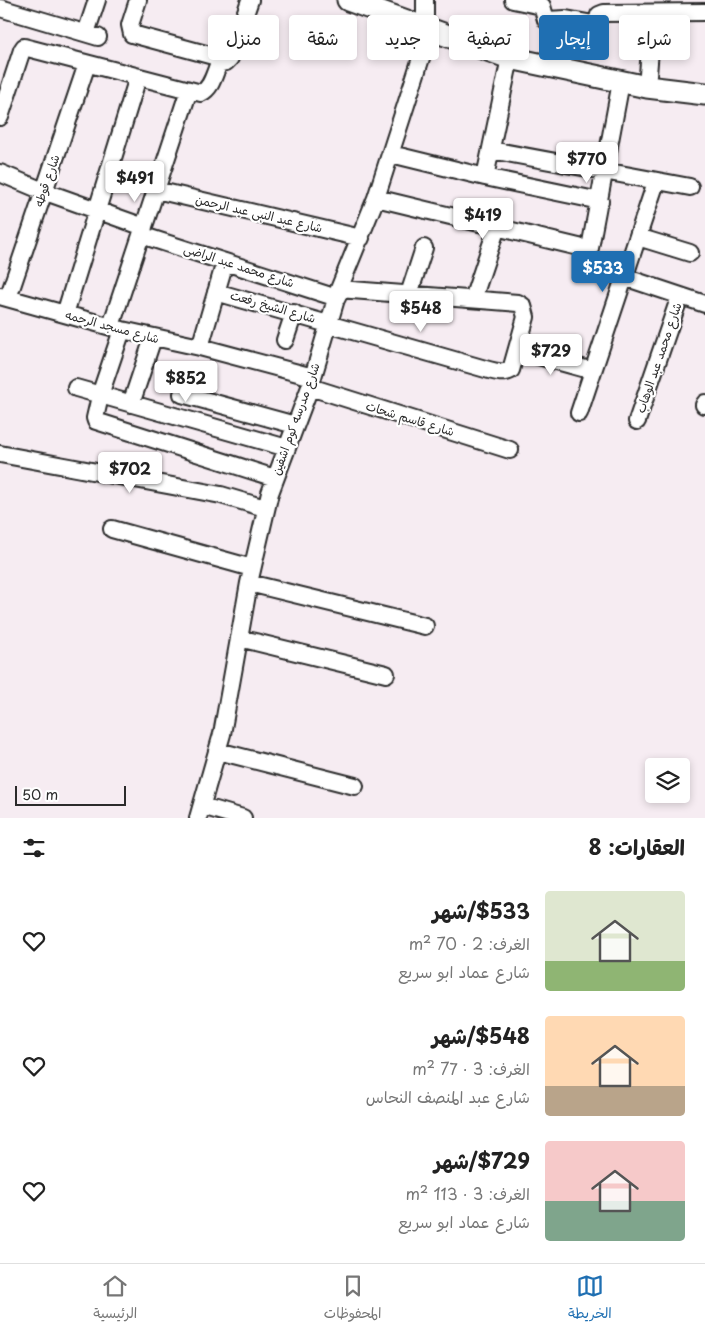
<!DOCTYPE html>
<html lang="ar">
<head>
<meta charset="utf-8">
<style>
  :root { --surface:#fff; --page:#f2f2f2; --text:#222; --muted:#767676; --line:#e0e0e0; --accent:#1f6fb2 }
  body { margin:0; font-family:"Playpen Sans","Playpen Sans Arabic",sans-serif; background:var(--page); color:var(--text); direction:rtl; height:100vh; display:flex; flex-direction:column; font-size:19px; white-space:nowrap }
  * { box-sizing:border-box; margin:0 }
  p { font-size:16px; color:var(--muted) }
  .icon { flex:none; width:28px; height:28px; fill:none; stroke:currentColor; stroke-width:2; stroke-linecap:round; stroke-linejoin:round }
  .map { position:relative; height:818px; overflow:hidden; direction:ltr }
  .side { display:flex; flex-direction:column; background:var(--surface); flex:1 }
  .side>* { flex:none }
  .guide { position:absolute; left:15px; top:15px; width:675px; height:45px; direction:rtl; display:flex; gap:10px }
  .buttons { position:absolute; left:645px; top:758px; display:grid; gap:10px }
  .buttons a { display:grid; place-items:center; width:45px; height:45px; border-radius:5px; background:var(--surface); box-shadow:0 2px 8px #0003; font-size:25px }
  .scale { position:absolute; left:15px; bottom:12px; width:111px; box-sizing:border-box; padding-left:5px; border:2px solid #2b2b2b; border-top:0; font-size:14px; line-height:18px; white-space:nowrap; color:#2b2b2b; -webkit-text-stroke:4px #fff; paint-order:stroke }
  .price { position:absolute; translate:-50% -42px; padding:0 11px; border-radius:5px; background:#fff; color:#222; font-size:16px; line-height:32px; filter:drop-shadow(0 1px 2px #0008) }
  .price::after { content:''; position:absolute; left:50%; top:30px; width:15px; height:11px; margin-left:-8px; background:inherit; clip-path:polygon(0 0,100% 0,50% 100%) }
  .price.selected { background:var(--accent); color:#fff }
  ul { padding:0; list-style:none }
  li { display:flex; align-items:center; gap:15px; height:125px; padding:0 20px }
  li span { display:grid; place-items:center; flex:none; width:140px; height:100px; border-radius:5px; color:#555 }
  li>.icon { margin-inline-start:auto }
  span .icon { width:60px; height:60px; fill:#fffc; stroke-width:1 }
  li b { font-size:21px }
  h2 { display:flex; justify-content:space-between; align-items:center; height:60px; padding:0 20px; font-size:21px }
  .chip { padding:0 18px; border-radius:5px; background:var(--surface); box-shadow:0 2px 8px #0003; font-size:18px; line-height:45px }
  .chip.selected { background:var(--accent); color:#fff }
  .tabs { display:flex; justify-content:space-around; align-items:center; height:70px; border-top:1px solid var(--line); background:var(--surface); font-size:14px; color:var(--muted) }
  .tabs a { display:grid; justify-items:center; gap:2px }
  .tabs .selected { color:var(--accent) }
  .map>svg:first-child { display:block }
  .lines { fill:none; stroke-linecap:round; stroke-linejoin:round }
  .minor-casing { stroke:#2b2b2b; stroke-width:20 }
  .major-casing { stroke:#2b2b2b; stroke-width:25 }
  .minor { stroke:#fff; stroke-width:16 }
  .major { stroke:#fff; stroke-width:21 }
  .labels { text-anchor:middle; stroke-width:4.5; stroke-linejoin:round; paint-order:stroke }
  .street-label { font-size:12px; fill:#2b2b2b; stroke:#fff }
</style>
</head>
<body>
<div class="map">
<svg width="705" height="818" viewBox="0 0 705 818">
  <rect width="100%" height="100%" fill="#f6ecf2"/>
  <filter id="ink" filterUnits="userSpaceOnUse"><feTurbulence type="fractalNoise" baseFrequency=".02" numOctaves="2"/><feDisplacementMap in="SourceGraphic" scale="10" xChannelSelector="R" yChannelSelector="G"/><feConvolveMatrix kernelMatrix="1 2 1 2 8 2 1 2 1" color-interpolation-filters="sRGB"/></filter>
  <g filter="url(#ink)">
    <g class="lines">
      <g class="minor-casing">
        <path id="minor" d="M138,0L130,25L132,34L228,60
          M513,0L542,6L546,20L566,19L593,24L597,23L599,15L604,13L705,12
          M0,8L98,37
          M425,28V0
          M86,33L97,0
          M553,67L562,20
          M647,87L653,13
          M0,117L22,50L24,47L201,93C212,88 214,74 219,63L226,62L230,58L250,0
          M491,150L690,187
          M391,154L485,177L600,201
          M0,173L43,191L144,227
          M485,177L510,58
          M156,190L361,238
          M376,198L587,249L590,248L621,82
          M141,235L337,298
          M638,237L690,253
          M624,277L705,304
          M216,292L489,370C496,372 504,374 511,370L526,317L523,306L518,303L339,289
          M409,294L424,248
          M0,296L122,330L200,347L313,377
          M8,298L87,64
          M473,299L497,227
          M65,314L138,77
          M111,326L189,90
          M122,330L101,392L95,418L96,421L275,478
          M285,340L294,313
          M200,347L225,262
          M517,350L593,371
          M310,387L510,450
          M76,388L287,448
          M182,394L295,425
          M131,404L153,338
          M704,405L705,403
          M579,413L656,182
          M637,421L680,296
          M0,454L221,495L265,508
          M112,529L252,568
          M249,583L425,626
          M239,638L386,674
          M218,751L355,786
          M202,806L243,818
          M198,818L222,734L249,583L270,493L310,387L339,289L376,198L430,30"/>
      </g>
      <g class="major-casing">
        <path id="major" d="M348,0L510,58L647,87L705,94"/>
      </g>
      <use href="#minor" class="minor"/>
      <use href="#major" class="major"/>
    </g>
  </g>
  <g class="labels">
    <g class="street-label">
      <text transform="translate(47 181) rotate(-71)" y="4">شارع قوطه</text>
      <text transform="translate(259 214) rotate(13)" y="4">شارع عبد النبى عبد الرحمن</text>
      <text transform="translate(239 266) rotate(18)" y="4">شارع محمد عبد الراضى</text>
      <text transform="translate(273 307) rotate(16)" y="4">شارع الشيخ رفعت</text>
      <text transform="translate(112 327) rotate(15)" y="4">شارع مسجد الرحمه</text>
      <text transform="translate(659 358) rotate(-71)" y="4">شارع محمد عبد الوهاب</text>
      <text transform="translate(296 419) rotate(-70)" y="4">شارع مدرسه كوم اشفين</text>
      <text transform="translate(410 419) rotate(17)" y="4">شارع قاسم شحات</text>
    </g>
  </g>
</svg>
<div class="buttons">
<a><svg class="icon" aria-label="layers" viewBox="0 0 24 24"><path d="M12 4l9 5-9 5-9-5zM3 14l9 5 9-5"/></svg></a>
</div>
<div class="scale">50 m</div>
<b class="price" style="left:587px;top:184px">$770</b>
<b class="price" style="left:135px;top:203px">$491</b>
<b class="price" style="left:483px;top:240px">$419</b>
<b class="price selected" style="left:603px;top:293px">$533</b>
<b class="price" style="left:421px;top:333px">$548</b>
<b class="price" style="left:551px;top:376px">$729</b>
<b class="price" style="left:186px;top:403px">$852</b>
<b class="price" style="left:130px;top:494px">$702</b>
<div class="guide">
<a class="chip">شراء</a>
<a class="chip selected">إيجار</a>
<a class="chip">تصفية</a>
<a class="chip">جديد</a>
<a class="chip">شقة</a>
<a class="chip">منزل</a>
</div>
</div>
<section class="side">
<h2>العقارات: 8<svg class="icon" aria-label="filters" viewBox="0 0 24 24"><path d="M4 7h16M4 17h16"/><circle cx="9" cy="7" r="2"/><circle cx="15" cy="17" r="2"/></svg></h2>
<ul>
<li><span style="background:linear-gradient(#dfe7d0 70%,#8fb573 0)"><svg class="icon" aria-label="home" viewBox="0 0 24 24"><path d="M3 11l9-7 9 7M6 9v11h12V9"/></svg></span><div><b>$533/شهر</b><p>الغرف: 2 · 70 m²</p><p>شارع عماد ابو سريع</p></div><svg class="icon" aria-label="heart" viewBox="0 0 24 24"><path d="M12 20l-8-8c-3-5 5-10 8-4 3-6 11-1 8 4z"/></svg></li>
<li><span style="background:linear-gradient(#ffd9b3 70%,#b9a48a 0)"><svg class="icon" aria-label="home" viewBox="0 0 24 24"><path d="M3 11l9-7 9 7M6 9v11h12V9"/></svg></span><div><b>$548/شهر</b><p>الغرف: 3 · 77 m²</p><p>شارع عبد المنصف النحاس</p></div><svg class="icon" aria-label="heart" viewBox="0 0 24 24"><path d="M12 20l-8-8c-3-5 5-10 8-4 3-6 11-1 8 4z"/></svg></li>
<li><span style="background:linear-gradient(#f6c9c9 60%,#7fa58c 0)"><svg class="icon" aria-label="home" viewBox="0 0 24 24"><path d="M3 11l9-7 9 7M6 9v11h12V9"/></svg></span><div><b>$729/شهر</b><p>الغرف: 3 · 113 m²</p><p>شارع عماد ابو سريع</p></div><svg class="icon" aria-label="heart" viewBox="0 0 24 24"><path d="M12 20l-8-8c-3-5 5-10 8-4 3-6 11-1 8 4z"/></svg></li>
</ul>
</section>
<nav class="tabs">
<a class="selected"><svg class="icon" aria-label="map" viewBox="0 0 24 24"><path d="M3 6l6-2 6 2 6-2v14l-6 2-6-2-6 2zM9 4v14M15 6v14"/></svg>الخريطة</a>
<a><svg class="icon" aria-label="saved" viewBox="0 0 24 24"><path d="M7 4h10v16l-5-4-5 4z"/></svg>المحفوظات</a>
<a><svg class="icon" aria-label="home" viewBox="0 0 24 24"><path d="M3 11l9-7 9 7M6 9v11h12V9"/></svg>الرئيسية</a>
</nav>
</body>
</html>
